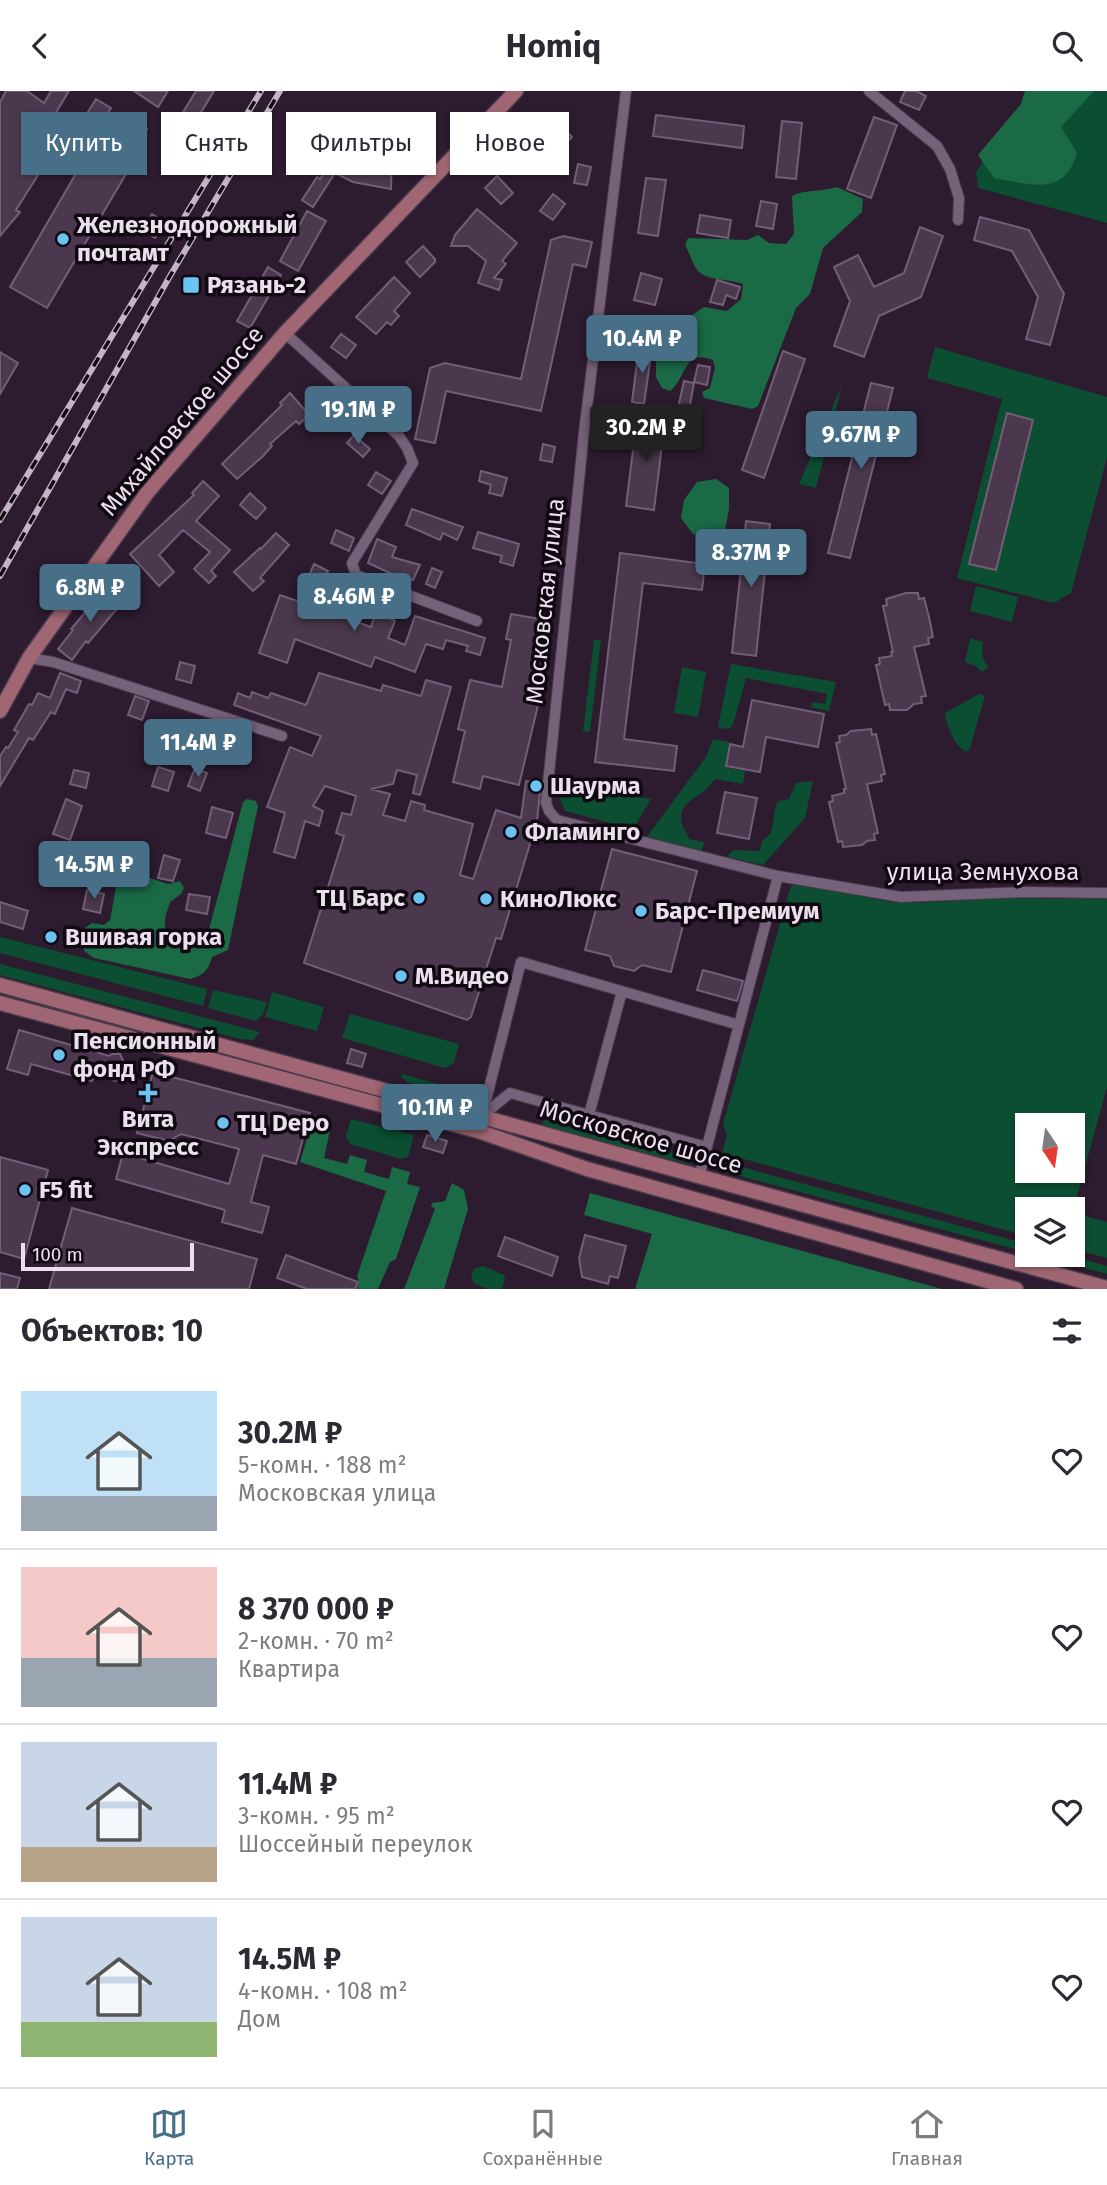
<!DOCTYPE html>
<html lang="ru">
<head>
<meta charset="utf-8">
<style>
  :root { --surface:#fff; --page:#f2f2f3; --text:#2b2b33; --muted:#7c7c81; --line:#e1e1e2; --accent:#476f88 }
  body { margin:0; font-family:"Fira Sans",sans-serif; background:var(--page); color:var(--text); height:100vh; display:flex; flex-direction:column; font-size:26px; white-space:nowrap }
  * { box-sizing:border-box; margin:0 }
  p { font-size:23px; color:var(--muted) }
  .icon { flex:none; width:38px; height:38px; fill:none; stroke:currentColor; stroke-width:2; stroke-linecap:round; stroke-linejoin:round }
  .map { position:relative; height:1198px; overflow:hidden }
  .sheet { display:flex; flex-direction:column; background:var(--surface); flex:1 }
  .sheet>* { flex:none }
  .hud { position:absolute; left:21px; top:21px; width:700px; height:63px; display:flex; gap:14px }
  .needle { width:46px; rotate:167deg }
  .fabs { position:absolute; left:1015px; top:1022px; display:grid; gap:14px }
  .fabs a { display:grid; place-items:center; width:70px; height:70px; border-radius:0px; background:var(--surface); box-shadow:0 2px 5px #0004; font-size:35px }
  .scale { position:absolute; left:21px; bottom:18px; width:173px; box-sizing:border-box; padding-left:7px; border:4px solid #ebdfed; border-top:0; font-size:19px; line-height:24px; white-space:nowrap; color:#ebdfed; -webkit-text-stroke:5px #110912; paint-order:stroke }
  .price { position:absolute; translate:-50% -60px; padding:0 16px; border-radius:7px; background:var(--accent); color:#fff; font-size:23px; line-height:46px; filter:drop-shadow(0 2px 4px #0008) }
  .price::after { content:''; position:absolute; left:50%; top:42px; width:21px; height:16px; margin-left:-10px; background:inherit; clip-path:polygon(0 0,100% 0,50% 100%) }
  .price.selected { background:#222; color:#fff }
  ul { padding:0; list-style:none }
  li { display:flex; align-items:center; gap:21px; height:175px; padding:0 21px }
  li+li { border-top:2px solid var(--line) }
  li span { display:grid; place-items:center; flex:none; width:196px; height:140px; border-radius:0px; color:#555 }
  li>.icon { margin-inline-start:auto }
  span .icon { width:84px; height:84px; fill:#fffc; stroke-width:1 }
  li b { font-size:30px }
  h2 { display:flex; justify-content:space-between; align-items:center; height:84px; padding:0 21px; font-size:30px }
  .tag { padding:0 24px; border-radius:0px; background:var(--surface); box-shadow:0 2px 5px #0004; font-size:24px; line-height:63px }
  .tag.selected { background:var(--accent); color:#fff }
  header { display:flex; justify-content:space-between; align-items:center; height:91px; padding:0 21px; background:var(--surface); font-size:32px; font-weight:700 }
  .tab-bar { display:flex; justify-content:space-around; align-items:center; height:98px; border-top:2px solid var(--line); background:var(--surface); font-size:19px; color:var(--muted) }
  .tab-bar a { display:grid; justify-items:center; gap:4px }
  .tab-bar .selected { color:var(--accent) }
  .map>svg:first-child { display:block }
  .green { fill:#0b4e31; fill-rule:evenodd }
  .forest { fill:#1a6a46 }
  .building { fill:#4b384e; stroke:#735e77; stroke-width:2 }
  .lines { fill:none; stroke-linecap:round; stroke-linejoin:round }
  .street-casing { stroke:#48394b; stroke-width:12 }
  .primary-casing { stroke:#48394b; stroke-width:17 }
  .street { stroke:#76617a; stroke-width:10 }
  .primary { stroke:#a16673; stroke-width:14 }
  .rail-casing { stroke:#c2b5c5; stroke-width:6 }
  .rail { stroke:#110912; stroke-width:3.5; stroke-dasharray:10; stroke-linecap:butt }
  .poi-dot { fill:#6ac3f1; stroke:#110912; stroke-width:2.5 }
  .labels { text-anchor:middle; stroke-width:7; stroke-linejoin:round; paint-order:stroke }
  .poi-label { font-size:24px; font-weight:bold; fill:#ebdfed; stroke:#110912; text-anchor:start }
  .street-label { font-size:24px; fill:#ebdfed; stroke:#110912 }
</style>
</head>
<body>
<header><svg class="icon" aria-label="back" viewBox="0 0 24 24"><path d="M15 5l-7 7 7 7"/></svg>Homiq<svg class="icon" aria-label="search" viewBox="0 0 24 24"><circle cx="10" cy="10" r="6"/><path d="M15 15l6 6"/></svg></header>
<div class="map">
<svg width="1107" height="1198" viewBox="0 0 1107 1198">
  <rect width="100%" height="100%" fill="#2d1b30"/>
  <path class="green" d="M1084,0H1107V132L978,97L976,81L986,66Z
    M935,256L1107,306V366L1071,502L1054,512L957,487L1002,308L927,287ZM1008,322L1033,329L995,479L970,473Z
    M842,294L816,397L799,393Z
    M976,495L1018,506L1012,531L970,520Z
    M970,547L983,551L982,565L988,576L982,581L975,575L965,571Z
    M594,549H601L590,641L583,640Z
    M731,573L836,591L829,620L811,616L812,611L825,613L827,603L746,587L733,634L730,637L721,638L718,635Z
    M682,576L706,581L698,626L674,622Z
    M979,603L984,605V608L970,658L966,661C955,655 946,635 945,622Z
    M713,648L729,651L725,676L745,680L743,693L715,688C701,711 664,711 690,748L704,751L702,760L646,747L706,666Z
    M813,690L805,727L763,774L727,766L733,759L760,760L762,750L771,742L776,713L779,710L789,708L796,692Z
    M564,695L651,708L633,738L565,720L560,708Z
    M797,792L886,810L916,812L1003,807L1107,808V996L1073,1120V1118H1027V1145L722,1062L727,1044L723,1033L790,798L793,793ZM1027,1034H1073V1080H1027Z
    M0,846L207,898L203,915L0,862Z
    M0,873L260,941L253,949L240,948L0,884Z
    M213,899L267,911L263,923L256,930L208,917Z
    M272,901L324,916L317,940L265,926Z
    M350,923L459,953L454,972L445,977L342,947Z
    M402,983L471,1002L473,1011L407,991L401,986Z
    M351,1028L414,1044L408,1066L401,1068L350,1053L346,1045Z
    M544,1029L608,1047L610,1044L695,1068L691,1073L686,1072L607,1053L542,1034Z
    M712,1068L1027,1153V1161L720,1080L711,1072Z
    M1073,1122L1107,1131V1167L1073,1158Z
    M1035,1164H1067L1107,1175V1183Z
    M483,1175L504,1184L505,1188L502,1198H487L474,1192L471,1185L474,1178Z"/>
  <path class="forest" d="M1025,0H1094L1061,36L1077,62C1064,107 1029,93 994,87L978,64L1021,13Z
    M837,96L863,108L862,121L823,157L810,203L796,217L758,315L752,318L704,307L702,301L710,297L715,277L713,269C683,257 687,287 670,300L662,297L656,286V255L673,237L704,216L727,220L741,208L743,193C730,188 708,190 698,180C693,174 689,161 685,154L688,147L747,149L758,144L769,152L786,153L794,143L792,105C806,98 822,101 837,96Z
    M716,388L729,397V418L725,439L708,447L693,443L681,427L684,409L697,391Z
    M247,708L256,710L258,715L228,859L212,866C208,880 204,884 190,888L94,867L84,860L85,837L92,832L104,834L110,829L118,785L122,781L128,780L168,793L180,790L184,797L181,803L170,811C167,821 160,836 170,844L204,850L207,846L243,711Z
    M314,1024L332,1030L324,1067L347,1073L350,1064L367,1069L364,1081L389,1088L392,1076L410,1081L407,1093L420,1096L396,1168L390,1171L378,1198H357L359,1191L357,1185L386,1100L300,1071Z
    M452,1092L464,1099L468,1118L444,1198H404L435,1118L431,1115L432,1112L445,1110Z
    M590,1102L942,1198H635L652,1143L584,1124Z"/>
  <path class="building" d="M6,0H27L44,12L51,0H69L44,41L68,53L96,8L111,17L84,61L108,74L131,30L147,38L126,83L47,217L10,196L85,67L64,72L50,65L16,119L20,121L0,145V11Z
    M134,0H168L158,16Z
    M196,0H214L195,31L182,23Z
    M905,0H916L926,5L919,19L900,11Z
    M656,24L744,35L742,57L653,45Z
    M874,26L897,34L871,107L847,98Z
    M782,30L802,32L796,88L776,86Z
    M557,31L572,46L557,61L542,46Z
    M354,35L375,47L393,49L398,35L412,38L405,65L392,63L391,98L353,91L335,82L313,116L302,109L317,86L320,88Z
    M578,73L591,76L587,94L574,92Z
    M497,85L513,102L501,113L485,97Z
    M646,87L666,89L658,145L638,142Z
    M553,103L565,113L553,129L540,120Z
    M761,110L777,113L773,138L756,135Z
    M477,118L517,152L502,170L506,173L494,187L502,189L499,199L478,192L486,170L468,155H451L455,144Z
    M307,120L326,130L298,180L280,170Z
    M152,123L165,131L155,147L142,139Z
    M700,124L731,129L728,147L697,142Z
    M980,126L1029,139L1064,203L1050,254L1026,248L1038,206L1012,160L974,149Z
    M920,136L943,145L921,206L879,225L864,266L834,255L850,210L834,176L858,164L874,196L904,182Z
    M563,145L592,151L586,176L573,173L541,320L446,300L435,352L415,348L430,277L445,272L521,288L551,149Z
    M423,155L435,168V171L420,186L406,171Z
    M268,176L281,184L250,237L237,230Z
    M641,182L662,188L655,214L634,209Z
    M394,186L410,202L394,220L399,225L391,234L387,231L376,243L356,226Z
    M717,189L740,196L736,208L726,204L723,214L710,211Z
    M341,243L356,254L346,267L331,256Z
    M639,255L652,257L644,313L632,311Z
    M783,260L805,268L764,387L742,379Z
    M0,261L18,272L0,303Z
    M698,274L710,276L707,294L694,291Z
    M684,290L694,292L689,319L678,317Z
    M871,292L893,297L850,467L828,462Z
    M290,302L309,324L299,333L296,330L270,353L272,355L262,366L237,388L222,373L282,314L280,312Z
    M384,307L397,320L390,327L376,315Z
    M1007,322L1033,329L996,479L969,473Z
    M637,327L665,330L654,419L626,415Z
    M354,344L370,358L363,366L347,352Z
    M543,353L555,356L552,371L540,369Z
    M481,380L507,387L502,405L489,402L491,394L479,390Z
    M376,381L391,390L382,403L368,394Z
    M203,390L219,405L196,430L230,459L211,480L216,485L209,492L194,478L210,461L183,439L159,464L174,481L159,495L130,463L194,404L192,402Z
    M250,402L266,417L256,428L240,414Z
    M412,418L463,436L457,449L443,442L440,449L406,434Z
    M746,430L770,433L756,565L732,562Z
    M336,439L354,447L349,460L331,452Z
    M478,441L519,453L513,475L500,471L502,465L473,457Z
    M276,442L289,454L260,487L264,490L253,500L234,481L260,457L261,458Z
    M377,448L396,456L392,466L420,474L413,489L392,483L368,472Z
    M620,462L705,473L702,499L643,492L624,648L677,655L674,680L595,671Z
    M314,473L328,480L321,495L307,489Z
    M432,477L442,481L435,497L426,493Z
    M314,496L357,518L351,529L371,536L380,509L388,512L384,525L395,530L388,547L405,554L415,525L485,547L480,564L466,560L468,555L446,549L443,558L426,553L415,581L375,566L371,576L295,548L287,572L259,562L280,504L306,513Z
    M105,498L121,513L88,552L86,550L72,569L58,558L73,539L71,538Z
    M906,502H918L919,508L924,507L929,526L933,546L928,547L929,553L914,556L926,605L921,606L922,612L914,613L907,619H890L889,613L885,614L876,574L880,573L879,567L892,565L891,561H893L883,515L887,514L886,508Z
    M511,523L546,529L540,564L543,565L532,609L539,610L519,694L483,685L480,698L453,691L465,640L458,638L470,589L502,596L511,549L506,548Z
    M180,571L195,575L191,592L176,588Z
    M60,582L81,590L77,602L66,598L55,623L51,621L33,649L29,647L0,695V665L6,656L8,657L18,641L14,639L29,613L32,614L38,602L50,607Z
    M319,582L381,600L383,594L421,605L426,589L451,596L420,704L413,702L417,684L397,679L393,693L371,698L390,703L383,724L405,730L411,710L425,714L424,719L473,733L460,784L473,788L496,719L521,727L526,690L541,692L537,730L501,848L496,847L471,926L467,929L304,872L344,745L336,742L342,722L351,724L356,705L325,695L313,715L323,720L319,735L305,730L295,767L274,761L285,722L267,716L290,656L312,665L321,645L234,614L238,602L250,607L252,601L268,607L271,602L306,614Z
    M135,605L149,610L142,629L128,624Z
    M752,609L824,623L818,656L766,646L760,681L726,675L730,653L743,656Z
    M222,633L236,638L232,650L218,645Z
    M871,638L872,644L876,643L885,683L881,684L882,690L867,693L878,742L874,743L875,749L867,750L862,754L843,756L842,750L838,751L829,711L833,710L832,705L844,702V698H846L836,652L840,651L839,645L846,644L851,640Z
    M158,676L174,681L168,700L152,695Z
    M195,677L207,682L200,700L188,695Z
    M74,679L89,682L86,697L70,693Z
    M725,701L757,707L749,748L717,742Z
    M66,708L82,715L70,749L53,743Z
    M212,716L233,722L226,747L206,742Z
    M612,758L697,780L671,881L642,874L634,880L614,875L610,865L585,859Z
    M164,764L180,769L173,790L158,787Z
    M87,799L104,803L100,822L83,818Z
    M189,803L210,806L207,823L186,819Z
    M0,811L28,820L23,838L0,831Z
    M703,879L743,890L737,910L697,899Z
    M19,939L109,965L112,963H120L123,969L116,990L94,983L92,990L31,973L28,984L7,978Z
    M351,958L366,963L362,976L347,972Z
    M153,981L310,1022L296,1073L263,1064L251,1111L269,1116L262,1142L222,1131L225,1119L116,1088L123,1062L229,1093L239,1058L181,1043L169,1050L137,1042Z
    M427,1044L447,1050L443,1062L423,1056Z
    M0,1066L48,1079L24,1168L0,1161Z
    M72,1117L257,1168L249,1198H49Z
    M585,1144L626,1155L618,1187L610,1185L608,1193L582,1186L579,1167Z
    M505,1146L558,1166L552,1185L498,1165Z
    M286,1164L358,1191L355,1198H307L277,1187Z
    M0,1182L20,1187L17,1198H0Z"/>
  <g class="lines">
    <g class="street-casing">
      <path id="street" d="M626,0L584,341L546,712L549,720L557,729L778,785L699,1086
        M869,0L937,55L950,78L959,107L958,129
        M285,242L399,345L407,357L413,372L352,472L356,484L477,530
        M29,567L53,571L282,645
        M778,785L901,806L1023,801L1107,802
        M589,1024L707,1056
        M482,1025L521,871L739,934
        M482,1025L510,1002L589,1024L622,900"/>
    </g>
    <g class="primary-casing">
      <path id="primary" d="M0,620L29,567L147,402L285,242L516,0
        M0,894L1107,1197
        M0,912L478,1040L587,1078L1016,1198"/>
    </g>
    <use href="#street" class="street"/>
    <use href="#primary" class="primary"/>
    <g class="rail-casing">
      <path id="rail" d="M0,429L261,0
        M0,485L170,185L280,0"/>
    </g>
    <use href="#rail" class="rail"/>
  </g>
  <g class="poi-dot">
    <circle cx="63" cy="148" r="7"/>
    <rect x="182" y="185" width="18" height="18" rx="3.5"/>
    <circle cx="536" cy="695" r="7"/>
    <circle cx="511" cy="741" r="7"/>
    <circle cx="419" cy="807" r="7"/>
    <circle cx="486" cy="808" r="7"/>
    <circle cx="641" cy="820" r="7"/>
    <circle cx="51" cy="846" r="7"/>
    <circle cx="401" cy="885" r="7"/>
    <circle cx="59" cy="964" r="7"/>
    <path d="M144.5 991.5h7v7h7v7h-7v7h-7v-7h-7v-7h7z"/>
    <circle cx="223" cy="1032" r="7"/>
    <circle cx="25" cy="1099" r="7"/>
  </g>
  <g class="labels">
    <g class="poi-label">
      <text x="77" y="142">Железнодорожный<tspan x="77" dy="28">почтамт</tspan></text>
      <text x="207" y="202">Рязань-2</text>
      <text x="550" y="703">Шаурма</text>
      <text x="525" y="749">Фламинго</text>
      <text x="405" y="815" text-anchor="end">ТЦ Барс</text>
      <text x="500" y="816">КиноЛюкс</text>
      <text x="655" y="828">Барс-Премиум</text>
      <text x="65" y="854">Вшивая горка</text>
      <text x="415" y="893">М.Видео</text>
      <text x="73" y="958">Пенсионный<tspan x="73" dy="28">фонд РФ</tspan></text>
      <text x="148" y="1036" text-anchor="middle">Вита<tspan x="148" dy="28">Экспресс</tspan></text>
      <text x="237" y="1040">ТЦ Depo</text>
      <text x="39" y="1107">F5 fit</text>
    </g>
    <g class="street-label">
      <text transform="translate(182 330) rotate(-50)" y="8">Михайловское шоссе</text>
      <text transform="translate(545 510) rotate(-84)" y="8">Московская улица</text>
      <text x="983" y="789">улица Земнухова</text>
      <text transform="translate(641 1046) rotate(16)" y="8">Московское шоссе</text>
    </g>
  </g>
</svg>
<div class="fabs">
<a><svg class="needle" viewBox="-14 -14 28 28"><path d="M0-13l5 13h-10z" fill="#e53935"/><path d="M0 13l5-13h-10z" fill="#7c7c81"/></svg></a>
<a><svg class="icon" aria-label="layers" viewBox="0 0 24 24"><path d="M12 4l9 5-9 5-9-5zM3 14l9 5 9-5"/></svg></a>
</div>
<div class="scale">100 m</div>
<b class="price" style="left:642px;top:284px">10.4M ₽</b>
<b class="price" style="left:358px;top:355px">19.1M ₽</b>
<b class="price selected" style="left:646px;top:373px">30.2M ₽</b>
<b class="price" style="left:861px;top:380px">9.67M ₽</b>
<b class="price" style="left:751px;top:498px">8.37M ₽</b>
<b class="price" style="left:90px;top:533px">6.8M ₽</b>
<b class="price" style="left:354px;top:542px">8.46M ₽</b>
<b class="price" style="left:198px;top:688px">11.4M ₽</b>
<b class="price" style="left:94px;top:810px">14.5M ₽</b>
<b class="price" style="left:435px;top:1053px">10.1M ₽</b>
<div class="hud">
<a class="tag selected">Купить</a>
<a class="tag">Снять</a>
<a class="tag">Фильтры</a>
<a class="tag">Новое</a>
</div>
</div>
<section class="sheet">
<h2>Объектов: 10<svg class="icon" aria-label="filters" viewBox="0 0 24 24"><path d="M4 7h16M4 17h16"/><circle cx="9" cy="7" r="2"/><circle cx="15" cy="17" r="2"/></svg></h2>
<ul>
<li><span style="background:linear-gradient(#bfe0f5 75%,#9aa5b1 0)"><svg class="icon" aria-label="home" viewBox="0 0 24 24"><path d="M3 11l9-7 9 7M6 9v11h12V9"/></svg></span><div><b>30.2M ₽</b><p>5-комн. · 188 m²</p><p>Московская улица</p></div><svg class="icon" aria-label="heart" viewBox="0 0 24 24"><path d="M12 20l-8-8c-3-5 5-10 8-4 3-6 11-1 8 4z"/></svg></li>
<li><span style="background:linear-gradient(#f6c9c9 65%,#9aa5b1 0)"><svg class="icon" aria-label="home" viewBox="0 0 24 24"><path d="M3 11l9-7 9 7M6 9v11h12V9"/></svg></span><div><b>8 370 000 ₽</b><p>2-комн. · 70 m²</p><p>Квартира</p></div><svg class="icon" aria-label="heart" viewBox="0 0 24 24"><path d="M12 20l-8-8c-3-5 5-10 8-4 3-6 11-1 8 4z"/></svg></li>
<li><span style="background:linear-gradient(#c9d6e8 75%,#b9a48a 0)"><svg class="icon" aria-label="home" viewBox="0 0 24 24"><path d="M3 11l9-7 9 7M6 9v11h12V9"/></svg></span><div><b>11.4M ₽</b><p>3-комн. · 95 m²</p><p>Шоссейный переулок</p></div><svg class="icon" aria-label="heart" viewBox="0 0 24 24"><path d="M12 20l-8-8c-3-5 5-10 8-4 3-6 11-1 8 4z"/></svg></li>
<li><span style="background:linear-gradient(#c9d6e8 75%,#8fb573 0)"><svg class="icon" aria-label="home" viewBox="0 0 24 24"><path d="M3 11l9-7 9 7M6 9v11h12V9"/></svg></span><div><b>14.5M ₽</b><p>4-комн. · 108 m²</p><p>Дом</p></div><svg class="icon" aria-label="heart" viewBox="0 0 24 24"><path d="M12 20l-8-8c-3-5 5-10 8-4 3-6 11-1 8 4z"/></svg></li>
</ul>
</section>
<nav class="tab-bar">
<a class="selected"><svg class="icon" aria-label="map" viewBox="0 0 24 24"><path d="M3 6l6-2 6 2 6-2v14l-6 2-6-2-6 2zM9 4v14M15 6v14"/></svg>Карта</a>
<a><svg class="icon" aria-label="saved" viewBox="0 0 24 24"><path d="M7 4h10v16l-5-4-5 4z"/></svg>Сохранённые</a>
<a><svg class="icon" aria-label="home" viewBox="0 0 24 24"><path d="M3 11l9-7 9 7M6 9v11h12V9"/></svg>Главная</a>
</nav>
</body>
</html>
